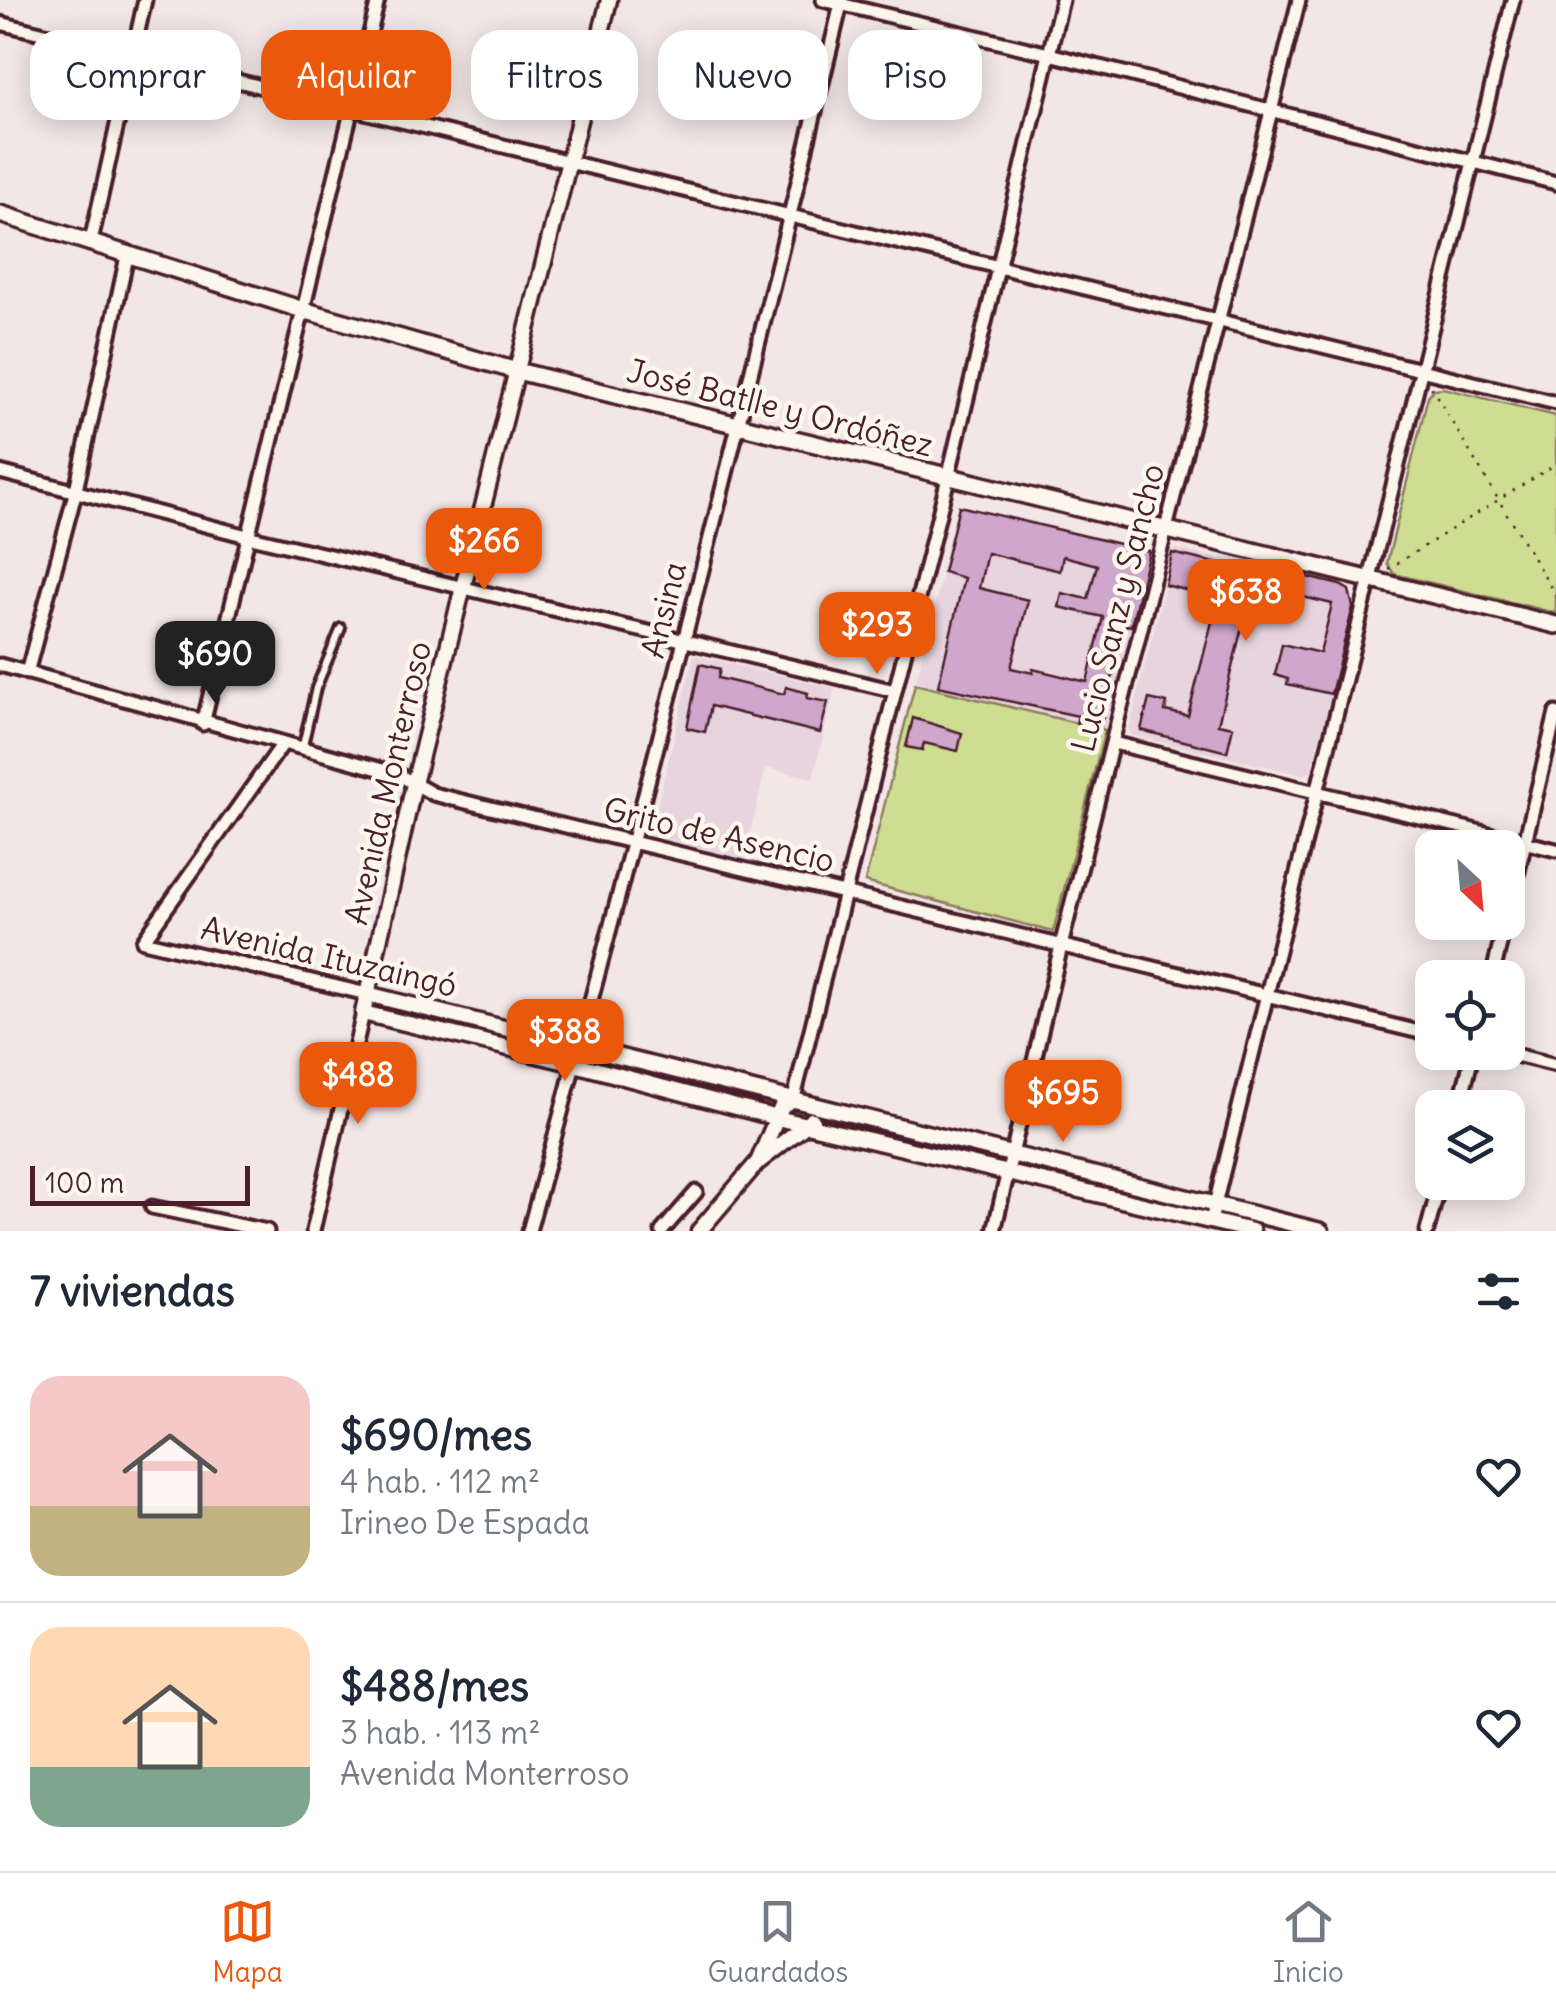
<!DOCTYPE html>
<html lang="es">
<head>
<meta charset="utf-8">
<style>
  :root { --surface:#fff; --page:#f6f6f7; --text:#1f2937; --muted:#747a83; --line:#e0e1e3; --accent:#ea580c }
  body { margin:0; font-family:Delius,sans-serif; background:var(--page); color:var(--text); height:100vh; display:flex; flex-direction:column; font-size:38px; white-space:nowrap }
  * { box-sizing:border-box; margin:0 }
  p { font-size:32px; color:var(--muted) }
  .icon { flex:none; width:55px; height:55px; fill:none; stroke:currentColor; stroke-width:2; stroke-linecap:round; stroke-linejoin:round }
  .map { position:relative; height:1231px; overflow:hidden }
  .sheet { display:flex; flex-direction:column; background:var(--surface); flex:1 }
  .sheet>* { flex:none }
  .top-card { position:absolute; left:30px; top:30px; width:1000px; height:90px; display:flex; gap:20px }
  .needle { width:65px; rotate:154deg }
  .tools { position:absolute; left:1415px; top:830px; display:grid; gap:20px }
  .tools a { display:grid; place-items:center; width:110px; height:110px; border-radius:20px; background:var(--surface); box-shadow:0 5px 25px #0003; font-size:50px }
  .scale { position:absolute; left:30px; bottom:25px; width:220px; box-sizing:border-box; padding-left:10px; border:5px solid #4a1f2b; border-top:0; font-size:28px; line-height:35px; white-space:nowrap; color:#4a1f2b; -webkit-text-stroke:8px #fbf7ec; paint-order:stroke }
  .price { position:absolute; translate:-50% -85px; padding:0 22px; border-radius:20px; background:var(--accent); color:#fff; font-size:32px; line-height:65px; filter:drop-shadow(0 2px 5px #0008) }
  .price::after { content:''; position:absolute; left:50%; top:60px; width:30px; height:22px; margin-left:-15px; background:inherit; clip-path:polygon(0 0,100% 0,50% 100%) }
  .price.current { background:#222; color:#fff }
  ul { padding:0; list-style:none }
  li { display:flex; align-items:center; gap:30px; height:250px; padding:0 30px }
  li+li { border-top:2px solid var(--line) }
  li span { display:grid; place-items:center; flex:none; width:280px; height:200px; border-radius:30px; color:#555 }
  li>.icon { margin-inline-start:auto }
  span .icon { width:120px; height:120px; fill:#fffc; stroke-width:1 }
  li b { font-size:42px }
  h2 { display:flex; justify-content:space-between; align-items:center; height:120px; padding:0 30px; font-size:42px }
  .pill { padding:0 35px; border-radius:30px; background:var(--surface); box-shadow:0 5px 25px #0003; font-size:35px; line-height:90px }
  .pill.current { background:var(--accent); color:#fff }
  .menu { display:flex; justify-content:space-around; align-items:center; height:140px; border-top:2px solid var(--line); background:var(--surface); font-size:28px; color:var(--muted) }
  .menu a { display:grid; justify-items:center; gap:5px }
  .menu .current { color:var(--accent) }
  .map>svg:first-child { display:block }
  .built { fill:#e8d4de }
  .green { fill:#cedd91; stroke:#8c7e5e; stroke-width:2.5 }
  .building { fill:#cfa6cc; stroke:#4a1f2b; stroke-width:2.5; fill-rule:evenodd }
  .lines { fill:none; stroke-linecap:round; stroke-linejoin:round }
  .service-casing { stroke:#4a1f2b; stroke-width:14 }
  .minor-casing { stroke:#4a1f2b; stroke-width:19 }
  .tertiary-casing { stroke:#4a1f2b; stroke-width:21 }
  .secondary-casing { stroke:#4a1f2b; stroke-width:22 }
  .path { stroke:#4a1f2b; stroke-width:2.5; stroke-dasharray:2.5 8; stroke-linecap:butt }
  .service { stroke:#fbf7ec; stroke-width:6 }
  .minor { stroke:#fbf7ec; stroke-width:11 }
  .tertiary { stroke:#fbf7ec; stroke-width:14 }
  .secondary { stroke:#fbf7ec; stroke-width:15 }
  .labels { text-anchor:middle; stroke-width:9; stroke-linejoin:round; paint-order:stroke }
  .street-label { font-size:32px; fill:#4a1f2b; stroke:#fbf7ec }
</style>
</head>
<body>
<div class="map">
<svg width="1556" height="1231" viewBox="0 0 1556 1231">
  <rect width="100%" height="100%" fill="#f2e7e6"/>
  <filter id="ink" filterUnits="userSpaceOnUse"><feTurbulence type="fractalNoise" baseFrequency=".01" numOctaves="2"/><feDisplacementMap in="SourceGraphic" scale="20" xChannelSelector="R" yChannelSelector="G"/><feConvolveMatrix kernelMatrix="1 2 1 2 8 2 1 2 1" color-interpolation-filters="sRGB"/></filter>
  <g filter="url(#ink)">
    <path class="built" d="M959,506L1149,551L1105,730L915,684Z
      M1174,548L1284,575L1286,572L1340,585L1352,593L1350,604L1354,607L1311,771L1304,775L1133,736L1129,730Z
      M694,655L835,688L813,778L766,768L744,858L650,836Z"/>
    <path class="green" d="M1443,388L1556,416V613L1394,574L1387,563L1428,396L1434,389Z
      M915,684L1105,730L1053,932L865,882Z"/>
    <path class="building" d="M959,506L1149,551L1131,626L1125,625L1100,729L1076,723L1078,716L938,686L964,578L943,572ZM987,553L1060,571L1063,556L1097,565L1088,599L1062,593L1059,607L1103,617L1087,682L1033,669V673L1011,668L1028,600L979,588Z
      M1172,553L1266,575L1268,571L1285,576L1286,572L1340,585L1349,590L1353,607L1331,694L1287,684L1288,679L1275,675L1282,644L1320,653L1332,604L1303,597L1301,604L1251,591L1218,724L1233,727L1227,752L1141,730L1149,699L1167,703L1165,711L1188,716L1218,598L1165,585Z
      M700,664L720,669L718,678L784,694L786,687L808,693L807,698L828,702L820,733L711,706L705,732L687,728Z
      M913,718L962,733L958,751L924,743L922,750L906,747Z"/>
    <g class="lines">
      <g class="service-casing">
        <path id="service" d="M302,750L316,688L341,628"/>
      </g>
      <g class="minor-casing">
        <path id="minor" d="M823,0L1049,54L1556,183
          M0,23L1556,403
          M91,241L145,0
          M0,472L251,537L895,691
          M0,665L397,774L433,794L1432,1035
          M27,673L76,490L128,252
          M203,724L378,0
          M1113,743L1556,850
          M282,745L143,941L367,994
          M1508,913L1556,713
          M1492,978L1505,922
          M1503,1052L1556,1065
          M794,1098L948,478L1062,0
          M1459,1108L1473,1052
          M152,1207L267,1231
          M1211,1221L1513,0
          M313,1231L363,1013
          M529,1231C641,822 743,412 842,0
          M662,1231L696,1192
          M994,1231L1061,946L1299,0
          M1427,1231L1440,1182"/>
      </g>
      <g class="tertiary-casing">
        <path id="tertiary" d="M609,0L414,784L363,1013L575,1064L777,1118L1252,1231
          M367,994L1321,1231
          M758,1162L782,1106L794,1098
          M699,1231L757,1163L812,1120"/>
      </g>
      <g class="secondary-casing">
        <path id="secondary" d="M0,214L303,310L517,371L1556,625"/>
      </g>
      <path class="path" d="M1431,387L1556,596
        M1388,569L1556,464"/>
      <use href="#service" class="service"/>
      <use href="#minor" class="minor"/>
      <use href="#tertiary" class="tertiary"/>
      <use href="#secondary" class="secondary"/>
    </g>
  </g>
  <g class="labels">
    <g class="street-label">
      <text transform="translate(780 408) rotate(14)" y="11">José Batlle y Ordóñez</text>
      <text transform="translate(1118 608) rotate(-76)" y="11">Lucio Sanz y Sancho</text>
      <text transform="translate(664 610) rotate(-76)" y="11">Ansina</text>
      <text transform="translate(388 783) rotate(-77)" y="11">Avenida Monterroso</text>
      <text transform="translate(719 835) rotate(13)" y="11">Grito de Asencio</text>
      <text transform="translate(329 957) rotate(13)" y="11">Avenida Ituzaingó</text>
    </g>
  </g>
</svg>
<div class="tools">
<a><svg class="needle" viewBox="-14 -14 28 28"><path d="M0-13l5 13h-10z" fill="#e53935"/><path d="M0 13l5-13h-10z" fill="#747a83"/></svg></a>
<a><svg class="icon" aria-label="locate" viewBox="0 0 24 24"><circle cx="12" cy="12" r="6"/><path d="M12 2v4M12 18v4M2 12h4M18 12h4"/></svg></a>
<a><svg class="icon" aria-label="layers" viewBox="0 0 24 24"><path d="M12 4l9 5-9 5-9-5zM3 14l9 5 9-5"/></svg></a>
</div>
<div class="scale">100 m</div>
<b class="price" style="left:484px;top:593px">$266</b>
<b class="price" style="left:1246px;top:644px">$638</b>
<b class="price" style="left:877px;top:677px">$293</b>
<b class="price current" style="left:215px;top:706px">$690</b>
<b class="price" style="left:565px;top:1084px">$388</b>
<b class="price" style="left:358px;top:1127px">$488</b>
<b class="price" style="left:1063px;top:1145px">$695</b>
<div class="top-card">
<a class="pill">Comprar</a>
<a class="pill current">Alquilar</a>
<a class="pill">Filtros</a>
<a class="pill">Nuevo</a>
<a class="pill">Piso</a>
</div>
</div>
<section class="sheet">
<h2>7 viviendas<svg class="icon" aria-label="filters" viewBox="0 0 24 24"><path d="M4 7h16M4 17h16"/><circle cx="9" cy="7" r="2"/><circle cx="15" cy="17" r="2"/></svg></h2>
<ul>
<li><span style="background:linear-gradient(#f6c9c9 65%,#c2b280 0)"><svg class="icon" aria-label="home" viewBox="0 0 24 24"><path d="M3 11l9-7 9 7M6 9v11h12V9"/></svg></span><div><b>$690/mes</b><p>4 hab. · 112 m²</p><p>Irineo De Espada</p></div><svg class="icon" aria-label="heart" viewBox="0 0 24 24"><path d="M12 20l-8-8c-3-5 5-10 8-4 3-6 11-1 8 4z"/></svg></li>
<li><span style="background:linear-gradient(#ffd9b3 70%,#7fa58c 0)"><svg class="icon" aria-label="home" viewBox="0 0 24 24"><path d="M3 11l9-7 9 7M6 9v11h12V9"/></svg></span><div><b>$488/mes</b><p>3 hab. · 113 m²</p><p>Avenida Monterroso</p></div><svg class="icon" aria-label="heart" viewBox="0 0 24 24"><path d="M12 20l-8-8c-3-5 5-10 8-4 3-6 11-1 8 4z"/></svg></li>
</ul>
</section>
<nav class="menu">
<a class="current"><svg class="icon" aria-label="map" viewBox="0 0 24 24"><path d="M3 6l6-2 6 2 6-2v14l-6 2-6-2-6 2zM9 4v14M15 6v14"/></svg>Mapa</a>
<a><svg class="icon" aria-label="saved" viewBox="0 0 24 24"><path d="M7 4h10v16l-5-4-5 4z"/></svg>Guardados</a>
<a><svg class="icon" aria-label="home" viewBox="0 0 24 24"><path d="M3 11l9-7 9 7M6 9v11h12V9"/></svg>Inicio</a>
</nav>
</body>
</html>
